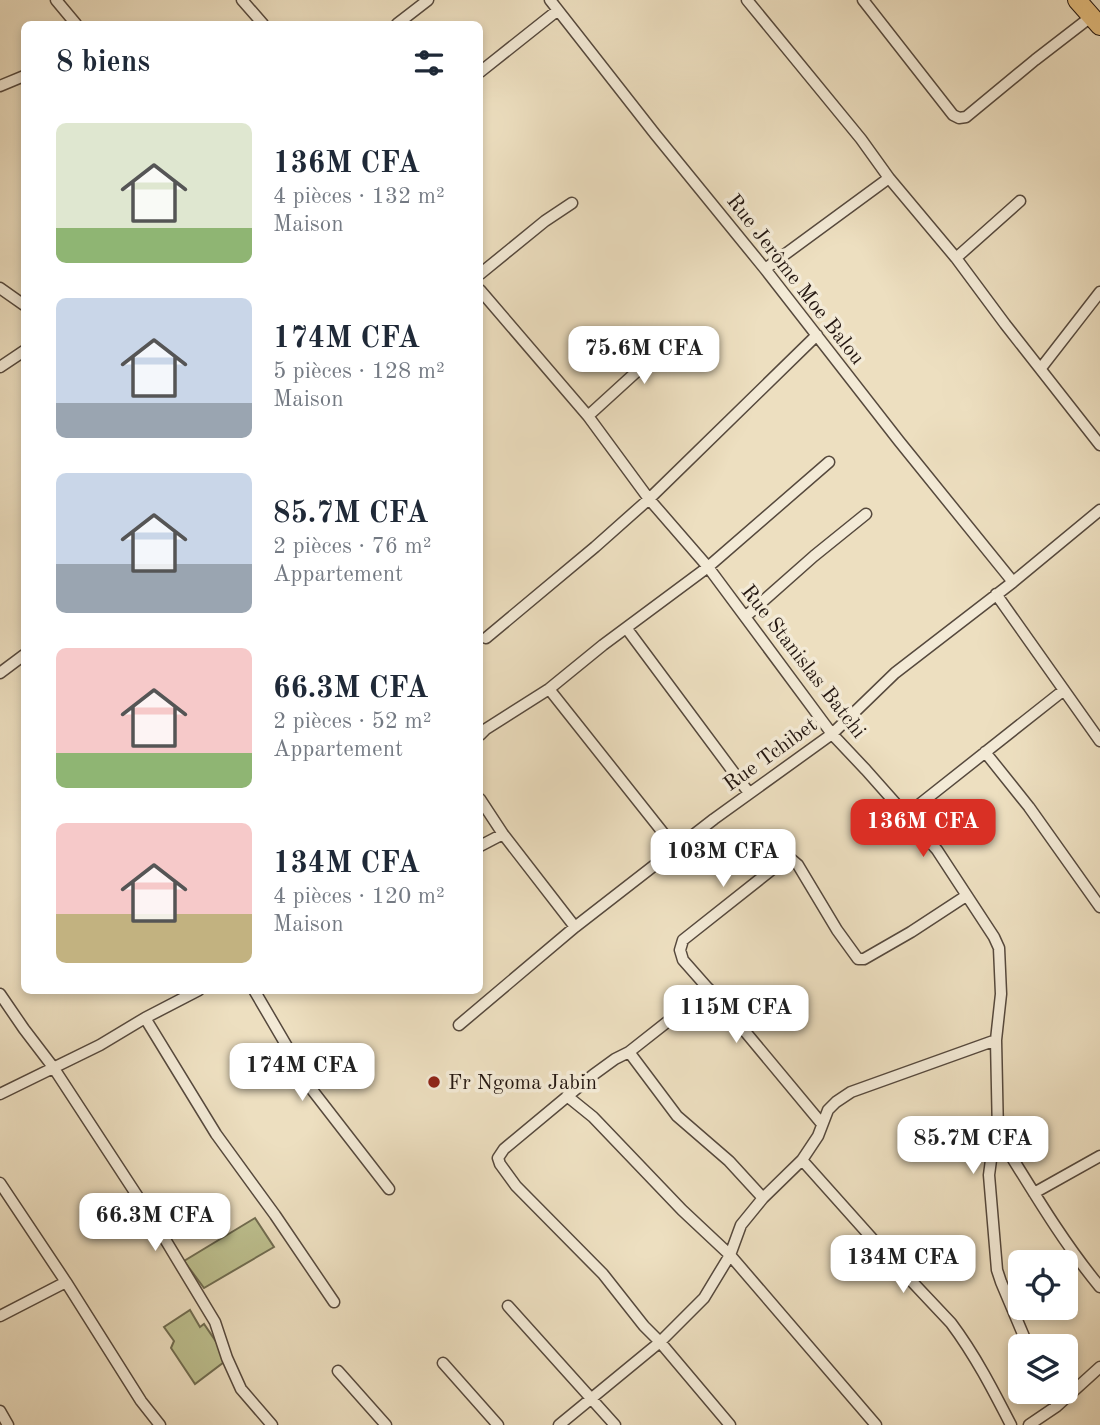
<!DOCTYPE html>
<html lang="fr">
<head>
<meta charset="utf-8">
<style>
  :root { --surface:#fff; --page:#f2f2f3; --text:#1f2937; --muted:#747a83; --accent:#d93025 }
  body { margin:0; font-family:"Old Standard TT",serif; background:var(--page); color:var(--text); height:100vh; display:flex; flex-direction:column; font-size:26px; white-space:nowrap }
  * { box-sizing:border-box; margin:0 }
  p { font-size:23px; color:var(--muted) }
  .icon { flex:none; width:38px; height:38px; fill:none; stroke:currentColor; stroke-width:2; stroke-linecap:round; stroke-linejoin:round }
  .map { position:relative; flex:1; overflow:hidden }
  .side { position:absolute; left:21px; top:21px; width:462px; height:973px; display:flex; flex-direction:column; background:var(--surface); border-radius:10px; box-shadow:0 4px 10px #0003 }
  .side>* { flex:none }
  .buttons { position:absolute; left:1008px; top:1250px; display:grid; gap:14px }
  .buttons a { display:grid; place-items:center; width:70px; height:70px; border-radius:10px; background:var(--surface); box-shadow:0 4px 10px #0003; font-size:35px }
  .price { position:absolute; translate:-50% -60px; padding:0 16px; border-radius:14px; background:#fff; color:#222; font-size:23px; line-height:46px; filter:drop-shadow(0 2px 4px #0008) }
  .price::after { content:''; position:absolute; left:50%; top:42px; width:21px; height:16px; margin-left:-10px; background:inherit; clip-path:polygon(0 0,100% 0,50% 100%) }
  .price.active { background:var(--accent); color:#fff }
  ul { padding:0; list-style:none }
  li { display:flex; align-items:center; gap:21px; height:175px; padding:0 35px }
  li span { display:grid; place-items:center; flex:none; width:196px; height:140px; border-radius:10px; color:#555 }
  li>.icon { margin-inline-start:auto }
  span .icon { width:84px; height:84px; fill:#fffc; stroke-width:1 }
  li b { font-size:30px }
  h2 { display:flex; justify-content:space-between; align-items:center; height:84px; padding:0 35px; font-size:30px }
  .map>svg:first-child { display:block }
  .green { fill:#bdc08f; stroke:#706c50; stroke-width:2 }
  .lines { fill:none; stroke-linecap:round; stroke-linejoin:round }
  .minor-casing { stroke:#56493d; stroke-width:13 }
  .trunk-casing { stroke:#241711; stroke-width:20 }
  .minor { stroke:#f3ead6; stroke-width:10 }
  .trunk { stroke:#e6c080; stroke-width:18 }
  .poi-dot { fill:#8f2418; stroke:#f3ead6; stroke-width:2.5 }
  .labels { text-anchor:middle; stroke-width:7; stroke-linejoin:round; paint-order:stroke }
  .street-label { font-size:21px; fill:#241711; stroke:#f3ead6 }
  .poi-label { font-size:21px; fill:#241711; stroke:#f3ead6; text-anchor:start }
</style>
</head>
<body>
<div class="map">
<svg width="1100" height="1425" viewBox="0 0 1100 1425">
  <rect width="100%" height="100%" fill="#eddfc0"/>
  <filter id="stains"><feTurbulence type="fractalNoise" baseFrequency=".00286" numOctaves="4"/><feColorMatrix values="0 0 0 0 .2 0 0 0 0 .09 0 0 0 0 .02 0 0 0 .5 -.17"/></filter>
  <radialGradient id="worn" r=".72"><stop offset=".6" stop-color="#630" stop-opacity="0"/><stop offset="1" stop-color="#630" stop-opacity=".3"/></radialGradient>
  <path class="green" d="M255,1218L274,1247L204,1288L184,1261Z
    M190,1310L200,1327L204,1324L221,1349L224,1362L195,1384L171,1348L174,1341L164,1327Z"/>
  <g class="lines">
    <g class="minor-casing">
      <path id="minor" d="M56,0L76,24
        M242,0L263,24
        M550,0L655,134L765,269L899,441L1013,582
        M747,0L861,139L889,178L956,258L1005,324L1100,445
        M863,0L953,115L959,118L966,117L1035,60L1092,16
        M397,24L428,0
        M480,72L558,10
        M0,86L24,76
        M956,258L1020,201
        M765,269L889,178
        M480,274L545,221L572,203
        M0,288L24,305
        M480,290L588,416L649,499L708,567L832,734L866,770L937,850L994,937L999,948L1001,994L996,1040L998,1135L991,1160L989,1175L997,1270L1001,1282L1028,1346
        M0,367L24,351
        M1041,368L1100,292
        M588,416L679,333
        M996,594L1100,741
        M745,617L814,556L866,514
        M627,629L749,793
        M486,638L595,547L649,499L817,335
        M0,673L24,655
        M549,689L676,849
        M480,735L486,729L549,689L603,645L708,567L829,462
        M985,752L1029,807L1100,907
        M480,799L503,834L575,927
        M906,815L1064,690
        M480,846L503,834
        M709,989L629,1052L615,1059L593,1075L504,1149L498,1158L500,1164L516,1186L603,1274L644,1326L660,1342L730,1425
        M254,990L313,1091L389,1189
        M0,994L24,1029L53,1067L157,1226L215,1322L227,1358L241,1389L272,1425
        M145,1018L216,1134L275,1215L334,1302
        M459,1025L575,927L714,819L832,734L895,673L1013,582L1100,510
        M629,1052L677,1116L729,1161L763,1198
        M0,1094L100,1045L145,1018L199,990
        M567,1096L593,1117L682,1210L730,1255L876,1425
        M822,1124L728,1011L683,960L680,950L683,940L784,860L791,859L798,865L837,930L858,959H864L911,932L966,896
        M998,1135C1030,1186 1061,1240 1100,1287
        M802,1160L886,1254L951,1323C975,1355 993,1390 1011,1425
        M0,1183L66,1282L141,1401L160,1425
        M1034,1193L1100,1156
        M508,1306L615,1425
        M0,1316L66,1282
        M443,1363L498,1425
        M338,1371L386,1425
        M1050,1391L1057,1406
        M0,1411L8,1425
        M559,1425L660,1342L704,1298L730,1255L741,1225L763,1198L802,1160L818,1136L828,1110L836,1102L851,1092L996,1040
        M1029,1425L1057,1406L1100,1367"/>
    </g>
    <g class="trunk-casing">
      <path id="trunk" d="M1077,0L1100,26"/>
    </g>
    <use href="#minor" class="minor"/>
    <use href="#trunk" class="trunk"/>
  </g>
  <circle class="poi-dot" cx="434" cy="1082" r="7"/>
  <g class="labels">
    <g class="street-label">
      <text transform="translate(796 279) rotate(52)" y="7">Rue Jerôme Moe Balou</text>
      <text transform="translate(804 661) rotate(52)" y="7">Rue Stanislas Batchi</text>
      <text transform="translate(770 754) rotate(-36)" y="7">Rue Tchibet</text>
    </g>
    <g class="poi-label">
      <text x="448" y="1089">Fr Ngoma Jabin</text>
    </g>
  </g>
  <rect width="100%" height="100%" filter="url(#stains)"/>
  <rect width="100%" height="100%" fill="url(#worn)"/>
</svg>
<div class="buttons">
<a><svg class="icon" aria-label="locate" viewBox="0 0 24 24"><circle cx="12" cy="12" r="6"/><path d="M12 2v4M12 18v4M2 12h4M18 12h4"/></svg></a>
<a><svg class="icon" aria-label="layers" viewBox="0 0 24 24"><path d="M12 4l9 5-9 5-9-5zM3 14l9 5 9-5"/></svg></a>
</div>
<b class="price" style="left:644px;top:386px">75.6M CFA</b>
<b class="price active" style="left:923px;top:859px">136M CFA</b>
<b class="price" style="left:723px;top:889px">103M CFA</b>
<b class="price" style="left:736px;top:1045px">115M CFA</b>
<b class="price" style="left:302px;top:1103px">174M CFA</b>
<b class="price" style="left:973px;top:1176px">85.7M CFA</b>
<b class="price" style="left:155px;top:1253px">66.3M CFA</b>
<b class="price" style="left:903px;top:1295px">134M CFA</b>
<section class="side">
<h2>8 biens<svg class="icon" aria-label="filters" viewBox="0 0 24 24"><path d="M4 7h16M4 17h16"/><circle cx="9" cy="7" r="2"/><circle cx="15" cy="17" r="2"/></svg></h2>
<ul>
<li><span style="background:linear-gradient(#dfe7d0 75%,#8fb573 0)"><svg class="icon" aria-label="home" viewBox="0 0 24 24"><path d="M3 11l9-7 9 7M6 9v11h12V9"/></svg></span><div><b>136M CFA</b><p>4 pièces · 132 m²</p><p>Maison</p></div></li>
<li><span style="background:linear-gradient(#c9d6e8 75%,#9aa5b1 0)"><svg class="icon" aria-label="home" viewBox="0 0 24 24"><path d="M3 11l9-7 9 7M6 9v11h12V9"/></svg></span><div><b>174M CFA</b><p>5 pièces · 128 m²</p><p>Maison</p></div></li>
<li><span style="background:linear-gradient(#c9d6e8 65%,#9aa5b1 0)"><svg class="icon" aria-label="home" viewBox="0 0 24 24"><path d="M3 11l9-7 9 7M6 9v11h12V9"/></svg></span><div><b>85.7M CFA</b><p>2 pièces · 76 m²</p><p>Appartement</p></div></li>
<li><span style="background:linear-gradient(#f6c9c9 75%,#8fb573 0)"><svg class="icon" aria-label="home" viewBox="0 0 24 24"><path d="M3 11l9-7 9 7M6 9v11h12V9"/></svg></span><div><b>66.3M CFA</b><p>2 pièces · 52 m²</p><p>Appartement</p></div></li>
<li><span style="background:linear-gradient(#f6c9c9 65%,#c2b280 0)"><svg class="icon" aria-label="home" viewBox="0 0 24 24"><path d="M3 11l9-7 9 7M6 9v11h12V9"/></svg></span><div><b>134M CFA</b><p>4 pièces · 120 m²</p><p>Maison</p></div></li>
</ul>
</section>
</div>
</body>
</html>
